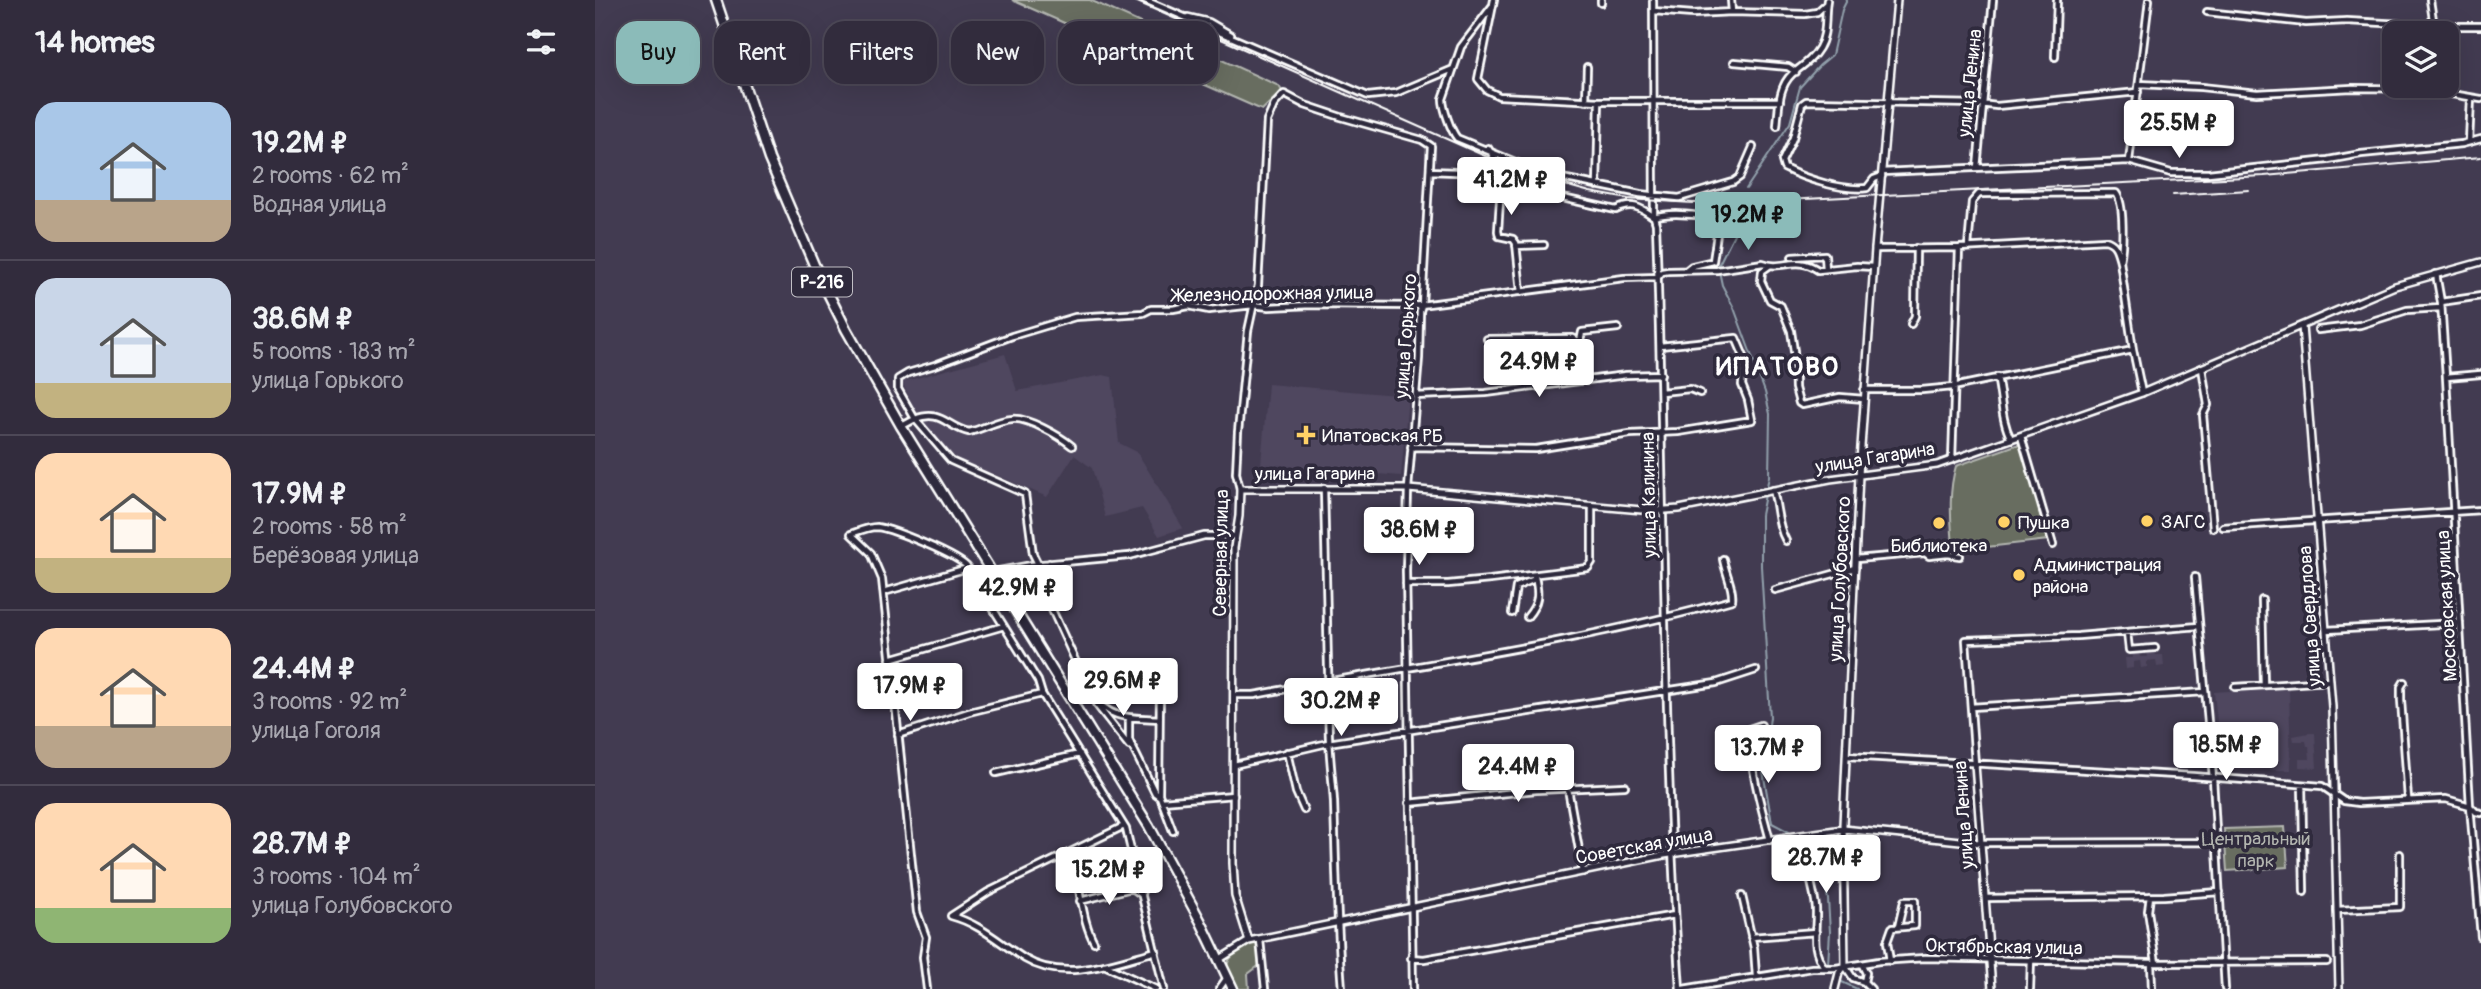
<!DOCTYPE html>
<html lang="en">
<head>
<meta charset="utf-8">
<style>
  :root { --surface:#322c3d; --page:#3a3444; --text:#f1f3f6; --muted:#a8a7b0; --line:#4d4857; --accent:#8bbbb9 }
  body { margin:0; font-family:Pangolin,sans-serif; background:var(--page); color:var(--text); height:100vh; display:flex; flex-direction:column; font-size:26px; white-space:nowrap }
  * { box-sizing:border-box; margin:0 }
  p { font-size:23px; color:var(--muted) }
  .icon { flex:none; width:38px; height:38px; fill:none; stroke:currentColor; stroke-width:2; stroke-linecap:round; stroke-linejoin:round }
  .map { position:relative; flex:1; overflow:hidden }
  .details { display:flex; flex-direction:column; background:var(--surface); width:595px }
  .details>* { flex:none }
  .hud { position:absolute; left:21px; top:21px; width:665px; height:63px; display:flex; gap:14px }
  .fabs { position:absolute; left:1787px; top:21px; display:grid; gap:14px }
  .fabs a { display:grid; place-items:center; width:77px; height:77px; border-radius:14px; background:var(--surface); box-shadow:0 7px 28px #0002,0 0 0 2px var(--line); font-size:35px }
  .price { position:absolute; translate:-50% -60px; padding:0 16px; border-radius:7px; background:#fff; color:#222; font-size:23px; line-height:46px; filter:drop-shadow(0 2px 4px #0008) }
  .price::after { content:''; position:absolute; left:50%; top:42px; width:21px; height:16px; margin-left:-10px; background:inherit; clip-path:polygon(0 0,100% 0,50% 100%) }
  .price.current { background:var(--accent); color:#111 }
  ul { padding:0; list-style:none }
  li { display:flex; align-items:center; gap:21px; height:175px; padding:0 35px }
  li+li { border-top:2px solid var(--line) }
  li span { display:grid; place-items:center; flex:none; width:196px; height:140px; border-radius:21px; color:#555 }
  li>.icon { margin-inline-start:auto }
  span .icon { width:84px; height:84px; fill:#fffc; stroke-width:1 }
  li b { font-size:30px }
  h2 { display:flex; justify-content:space-between; align-items:center; height:84px; padding:0 35px; font-size:30px }
  .chip { padding:0 24px; border-radius:21px; background:var(--surface); box-shadow:0 7px 28px #0002,0 0 0 2px var(--line); font-size:24px; line-height:63px }
  .chip.current { background:var(--accent); color:#111 }
  main { display:flex; flex:1; min-height:0 }
  .map>svg:first-child { display:block }
  .built { fill:#4f475f }
  .green { fill:#676d60; stroke:#b3b6b0; stroke-width:2 }
  .lines { fill:none; stroke-linecap:round; stroke-linejoin:round }
  .stream { stroke:#92a1ac; stroke-width:2 }
  .minor-casing { stroke:#fff; stroke-width:10 }
  .tertiary-casing { stroke:#fff; stroke-width:10 }
  .trunk-casing { stroke:#fff; stroke-width:13 }
  .minor { stroke:#2f2a3d; stroke-width:4.5 }
  .tertiary { stroke:#2f2a3d; stroke-width:5 }
  .trunk { stroke:#2f2a3d; stroke-width:8 }
  .rail { stroke:#fff; stroke-width:2 }
  .poi-dot { fill:#ffd166; stroke:#2f2a3d; stroke-width:2.5 }
  .labels { text-anchor:middle; stroke-width:7; stroke-linejoin:round; paint-order:stroke }
  .shield { fill:#2f2a3d; stroke:#c1bfc5; stroke-width:2 }
  .shield-label { font-size:18px; font-weight:bold; fill:#fff }
  .street-label { font-size:19px; fill:#fff; stroke:#2f2a3d }
  .poi-label { font-size:19px; fill:#fff; stroke:#2f2a3d; text-anchor:start }
  .park-label { font-size:19px; fill:#b3b6b0; stroke:#2f2a3d }
  .district-label { font-size:26px; font-weight:bold; letter-spacing:2px; fill:#fff; stroke:#2f2a3d }
</style>
</head>
<body>
<main>
<section class="details">
<h2>14 homes<svg class="icon" aria-label="filters" viewBox="0 0 24 24"><path d="M4 7h16M4 17h16"/><circle cx="9" cy="7" r="2"/><circle cx="15" cy="17" r="2"/></svg></h2>
<ul>
<li><span style="background:linear-gradient(#a9c7e8 70%,#b9a48a 0)"><svg class="icon" aria-label="home" viewBox="0 0 24 24"><path d="M3 11l9-7 9 7M6 9v11h12V9"/></svg></span><div><b>19.2M ₽</b><p>2 rooms · 62 m²</p><p>Водная улица</p></div></li>
<li><span style="background:linear-gradient(#c9d6e8 75%,#c2b280 0)"><svg class="icon" aria-label="home" viewBox="0 0 24 24"><path d="M3 11l9-7 9 7M6 9v11h12V9"/></svg></span><div><b>38.6M ₽</b><p>5 rooms · 183 m²</p><p>улица Горького</p></div></li>
<li><span style="background:linear-gradient(#ffd9b3 75%,#c2b280 0)"><svg class="icon" aria-label="home" viewBox="0 0 24 24"><path d="M3 11l9-7 9 7M6 9v11h12V9"/></svg></span><div><b>17.9M ₽</b><p>2 rooms · 58 m²</p><p>Берёзовая улица</p></div></li>
<li><span style="background:linear-gradient(#ffd9b3 70%,#b9a48a 0)"><svg class="icon" aria-label="home" viewBox="0 0 24 24"><path d="M3 11l9-7 9 7M6 9v11h12V9"/></svg></span><div><b>24.4M ₽</b><p>3 rooms · 92 m²</p><p>улица Гоголя</p></div></li>
<li><span style="background:linear-gradient(#ffd9b3 75%,#8fb573 0)"><svg class="icon" aria-label="home" viewBox="0 0 24 24"><path d="M3 11l9-7 9 7M6 9v11h12V9"/></svg></span><div><b>28.7M ₽</b><p>3 rooms · 104 m²</p><p>улица Голубовского</p></div></li>
</ul>
</section>
<div class="map">
<svg width="1886" height="989" viewBox="0 0 1886 989">
  <rect width="100%" height="100%" fill="#423b51"/>
  <filter id="ink" filterUnits="userSpaceOnUse"><feTurbulence type="fractalNoise" baseFrequency=".0143" numOctaves="2"/><feDisplacementMap in="SourceGraphic" scale="14" xChannelSelector="R" yChannelSelector="G"/><feConvolveMatrix kernelMatrix="1 2 1 2 8 2 1 2 1" color-interpolation-filters="sRGB"/></filter>
  <g filter="url(#ink)">
    <path class="built" d="M410,354L422,391L508,375L517,377L524,443L542,452L588,528L564,536L547,508L510,517L497,468L479,455L452,497L395,472H387L355,454L325,419L307,382Z
      M673,384L813,396L806,476L666,464Z
      M1544,650L1545,657H1553L1552,651L1560,650L1561,655H1568L1569,666L1562,667L1561,660L1552,661V667L1546,668L1545,661L1538,662V668L1531,669L1530,658H1538L1537,651Z
      M1694,687L1696,770L1627,771L1619,692Z
      M1714,733H1720L1722,768L1704,767V759H1715L1714,746H1712L1711,741H1699L1698,736Z"/>
    <path class="green" d="M417,0H495L684,86L687,91L667,110Z
      M1421,445H1426L1427,448L1455,538L1453,536V540L1365,550L1358,547C1356,520 1353,492 1361,466Z
      M1690,827L1693,867L1632,871L1629,829Z
      M660,943L664,947L666,964L653,974L654,989H641C638,983 632,975 632,968C632,955 649,945 660,943Z"/>
    <g class="lines">
      <path class="stream" d="M1151,189L1195,123L1205,87L1225,65L1237,55L1247,10L1252,0
        M1147,218L1123,266L1127,285L1139,308L1170,392L1175,414L1174,477L1171,490
        M1170,495L1166,515V566L1175,717L1168,771L1177,823L1194,832
        M1203,847L1227,873L1233,899L1235,932L1233,964
        M1247,982L1262,989"/>
      <g class="minor-casing">
        <path id="minor" d="M550,0L773,96L801,93L858,69
          M899,0L883,79L892,90L904,96L1004,101H1185
          M1058,0L1059,217L1061,224C1070,479 1067,734 1085,989
          M1136,0L1137,12
          M1835,0L1840,33
          M1006,3V0
          M898,5L866,47L848,99C848,108 856,131 862,138L952,175L1045,194L1084,198L1138,182L1145,177L1158,147
          M1058,11L1098,14L1137,12L1210,14L1222,12L1231,4
          M1612,12L1711,23L1752,21L1844,26H1886
          M593,17L614,22L636,35
          M1460,57L1462,0
          M1139,62L1193,67L1201,72
          M1544,84L1606,87L1662,93L1757,88L1847,89L1851,93L1886,99
          M991,101L992,67
          M1182,126C1184,108 1183,87 1197,74C1207,66 1217,60 1224,48C1233,33 1229,16 1232,0
          M1874,142L1876,98
          M893,148L907,170L903,231L904,236L918,239L921,243L926,292
          M1534,161L1554,0
          M1382,168L1398,0
          M835,171L886,173L912,177L945,193L1021,210C1037,202 1045,207 1059,217C1079,211 1100,216 1121,217L1124,220L1118,261L1097,266L1092,270
          M1287,172L1534,161L1576,173H1613L1733,160L1766,154L1867,144L1886,139
          M1287,176L1279,179L1272,188C1248,191 1210,179 1189,168L1187,161L1198,138L1207,104L1211,101L1385,104L1402,106L1543,92
          M1002,186L1004,101
          M921,246L949,245
          M1373,247L1377,202L1384,194L1521,193C1530,204 1528,247 1525,261L1538,350L1547,393
          M1280,249L1364,248L1510,240C1521,243 1522,250 1525,261
          M1197,257L1230,255L1231,269
          M1174,266L1167,271L1166,281L1175,300L1186,306L1196,331L1199,351L1200,388L1204,403L1207,405L1245,397L1269,399
          M1841,274L1846,302L1851,377L1875,806L1886,937
          M1846,302L1886,296
          M1316,324L1320,316L1321,248
          M1723,330L1765,325L1812,310L1846,308
          M892,339L978,338L985,342L991,381
          M985,342L987,332L1023,328
          M1607,368L1613,405L1608,415L1618,528
          M1402,377C1407,398 1406,420 1416,439
          M1851,377L1886,374
          M1269,390H1327L1358,387L1538,350
          M1066,392L1095,389L1105,393
          M820,396L891,393L1031,375L1066,374
          M307,426L320,419L303,389V379L313,373L340,365L417,336L480,317L548,313L556,309H578L594,306L614,310L658,305L674,307L716,305L818,306L1029,278L1063,277L1067,272L1073,271L1122,270L1168,263C1187,271 1201,255 1223,270L1262,266L1278,267
          M1426,436L1458,545
          M816,447L941,449L1035,434L1083,432L1157,420L1153,400L1147,385L1150,359L1141,338L1065,346
          M1357,460L1364,248
          M729,488L734,711C732,742 737,771 739,802C741,864 742,927 747,989
          M645,489L641,473L643,432L653,331L663,285L672,121L679,105L689,94L710,105L746,117L827,140L836,146L827,305L825,311L824,358L813,489L811,571L818,989
          M1178,490C1183,508 1182,525 1191,541
          M1628,527L1886,510
          M1261,559L1330,553L1334,556L1353,554L1365,556
          M443,564L438,554L430,494L356,461L320,419C347,409 351,427 374,432C388,429 402,420 417,419C432,417 465,436 477,446
          M437,566L449,584L453,601L496,695C517,721 534,717 564,719
          M398,572L437,565L534,556L609,536H639
          M1600,577L1618,778L1630,989
          M449,583L454,563
          M811,584H853L895,580L993,568L997,562V506
          M1180,590L1260,568
          M289,592L373,568
          M1667,600L1669,685
          M917,613L921,587L940,579
          M932,617C944,603 944,594 940,577
          M1731,630L1865,623
          M1532,632L1534,650L1560,648
          M295,659L409,626
          M1809,682L1806,687V700L1813,799
          M1640,687L1735,681
          M565,690L564,794L578,831
          M640,695H659C819,665 980,644 1137,600C1139,589 1130,572 1128,559
          M501,704L534,746
          M1376,707L1610,692
          M534,718V740L560,793L564,796
          M1166,725L1154,729C1155,768 1165,803 1175,840
          M303,735L374,712L447,694
          M692,752L701,792L709,810
          M1252,756L1598,776L1727,786L1749,801L1764,803L1851,799L1875,806L1881,812L1886,813
          M1380,764L1371,640L1483,636L1604,626
          M639,765L733,743L1121,683L1161,670
          M401,773L485,754
          M1707,785L1709,892
          M973,789L988,872
          M567,801L639,795
          M814,803L941,790L1030,786
          M529,826L393,892L356,916C384,923 406,944 430,959C470,983 520,962 561,951
          M1190,839C1196,849 1209,857 1213,870C1216,882 1220,896 1221,908C1222,933 1215,946 1229,967
          M1385,843L1622,842
          M471,855C487,876 484,916 499,942
          M1147,896L1159,948L1161,976
          M1555,896L1553,911L1561,963
          M1391,898L1569,896L1625,892
          M485,901L537,888L547,895
          M1742,910L1805,907V854
          M1156,937L1221,932
          M665,940L670,989
          M816,958L829,959L1080,915
          M1295,961L1292,942L1297,928L1320,926V901H1309L1303,927
          M1556,963L1557,989
          M509,965L561,989
          M1267,965L1271,973L1269,982
          M1250,966L1258,978L1269,982L1276,989
          M332,989L328,957L331,937L322,912L287,579L276,553L256,534C264,531 273,527 282,527C298,529 365,556 373,568L443,681L447,694L531,829L569,989
          M624,989L631,979
          M1088,989L1217,968H1241L1284,961L1330,958L1556,963L1732,962
          M1435,989L1436,959"/>
      </g>
      <g class="tertiary-casing">
        <path id="tertiary" d="M1707,326L1737,707L1744,989
          M1380,764L1397,989
          M654,941L640,896L638,863L639,548L644,516L645,489H813L1058,511L1084,509L1235,479L1342,465L1547,393L1800,286L1886,262
          M625,959L654,941L1069,855L1248,829L1385,843
          M1240,989L1244,973L1250,966L1248,825L1264,475L1280,249L1302,0"/>
      </g>
      <g class="trunk-casing">
        <path id="trunk" d="M121,0L174,159L220,267L251,329L306,426L554,826L606,922L638,989"/>
      </g>
      <use href="#minor" class="minor"/>
      <use href="#tertiary" class="tertiary"/>
      <use href="#trunk" class="trunk"/>
      <path class="rail" d="M538,0L908,164L952,180L995,192L1033,199L1098,203L1150,202L1669,176L1886,157
        M1578,195L1654,190"/>
    </g>
  </g>
  <g class="poi-dot">
    <path d="M707.5 424.5h7v7h7v7h-7v7h-7v-7h-7v-7h7z"/>
    <circle cx="1552" cy="521" r="7"/>
    <circle cx="1409" cy="522" r="7"/>
    <circle cx="1344" cy="523" r="7"/>
    <circle cx="1424" cy="575" r="7"/>
  </g>
  <g class="labels">
    <rect class="shield" x="197" y="267.5" width="60" height="29" rx="5"/>
    <g class="shield-label">
      <text x="227" y="288">Р-216</text>
    </g>
    <g class="street-label">
      <text transform="translate(1374 83) rotate(-84)" y="7">улица Ленина</text>
      <text transform="translate(678 293) rotate(-1)" y="7">Железнодорожная улица</text>
      <text transform="translate(810 336) rotate(-86)" y="7">улица Горького</text>
      <text transform="translate(1280 457) rotate(-9)" y="7">улица Гагарина</text>
      <text x="720" y="480">улица Гагарина</text>
      <text transform="translate(1053 495) rotate(-91)" y="7">улица Калинина</text>
      <text transform="translate(625 553) rotate(-89)" y="7">Северная улица</text>
      <text transform="translate(1244 579) rotate(-87)" y="7">улица Голубовского</text>
      <text transform="translate(1851 606) rotate(-93)" y="7">Московская улица</text>
      <text transform="translate(1714 616) rotate(-94)" y="7">улица Свердлова</text>
      <text transform="translate(1368 815) rotate(-94)" y="7">улица Ленина</text>
      <text transform="translate(1049 845) rotate(-10)" y="7">Советская улица</text>
      <text transform="translate(1409 946) rotate(1)" y="7">Октябрьская улица</text>
    </g>
    <g class="poi-label">
      <text x="727" y="442">Ипатовская РБ</text>
      <text x="1566" y="528">ЗАГС</text>
      <text x="1423" y="529">Пушка</text>
      <text x="1344" y="552" text-anchor="middle">Библиотека</text>
      <text x="1438" y="571">Администрация<tspan x="1438" dy="22">района</tspan></text>
    </g>
    <g class="park-label">
      <text x="1661" y="845">Центральный<tspan x="1661" dy="22">парк</tspan></text>
    </g>
    <g class="district-label">
      <text x="1183" y="375">ИПАТОВО</text>
    </g>
  </g>
</svg>
<div class="fabs">
<a><svg class="icon" aria-label="layers" viewBox="0 0 24 24"><path d="M12 4l9 5-9 5-9-5zM3 14l9 5 9-5"/></svg></a>
</div>
<b class="price" style="left:1584px;top:160px">25.5M ₽</b>
<b class="price" style="left:916px;top:217px">41.2M ₽</b>
<b class="price current" style="left:1153px;top:252px">19.2M ₽</b>
<b class="price" style="left:944px;top:399px">24.9M ₽</b>
<b class="price" style="left:824px;top:567px">38.6M ₽</b>
<b class="price" style="left:423px;top:625px">42.9M ₽</b>
<b class="price" style="left:528px;top:718px">29.6M ₽</b>
<b class="price" style="left:315px;top:723px">17.9M ₽</b>
<b class="price" style="left:746px;top:738px">30.2M ₽</b>
<b class="price" style="left:1631px;top:782px">18.5M ₽</b>
<b class="price" style="left:1173px;top:785px">13.7M ₽</b>
<b class="price" style="left:923px;top:804px">24.4M ₽</b>
<b class="price" style="left:1231px;top:895px">28.7M ₽</b>
<b class="price" style="left:514px;top:907px">15.2M ₽</b>
<div class="hud">
<a class="chip current">Buy</a>
<a class="chip">Rent</a>
<a class="chip">Filters</a>
<a class="chip">New</a>
<a class="chip">Apartment</a>
</div>
</div>
</main>
</body>
</html>
